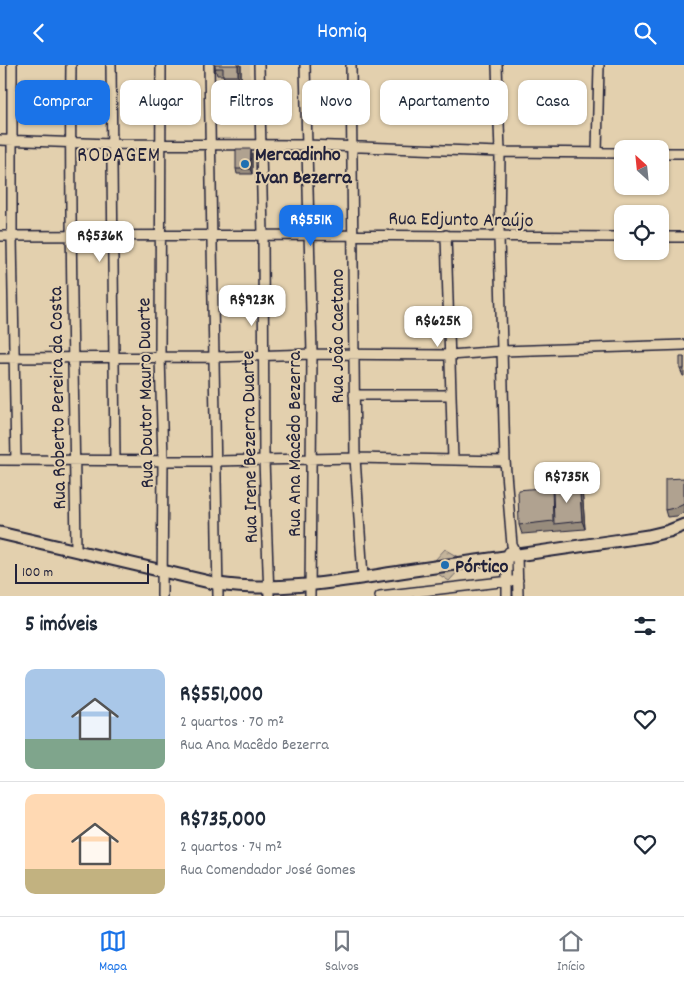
<!DOCTYPE html>
<html lang="pt">
<head>
<meta charset="utf-8">
<style>
  :root { --surface:#fff; --page:#f6f6f7; --text:#1f2937; --muted:#747a83; --line:#e0e1e3; --accent:#1a73e8 }
  body { margin:0; font-family:Dekko,sans-serif; background:var(--page); color:var(--text); height:100vh; display:flex; flex-direction:column; font-size:19px; white-space:nowrap }
  * { box-sizing:border-box; margin:0 }
  p { font-size:16px; color:var(--muted) }
  .icon { flex:none; width:28px; height:28px; fill:none; stroke:currentColor; stroke-width:2; stroke-linecap:round; stroke-linejoin:round }
  .map { position:relative; height:531px; overflow:hidden }
  .details { display:flex; flex-direction:column; background:var(--surface); flex:1 }
  .details>* { flex:none }
  .guide { position:absolute; left:15px; top:15px; width:655px; height:45px; display:flex; gap:10px }
  .needle { width:32px; rotate:333deg }
  .fabs { position:absolute; left:614px; top:75px; display:grid; gap:10px }
  .fabs a { display:grid; place-items:center; width:55px; height:55px; border-radius:10px; background:var(--surface); box-shadow:0 1px 4px #0004; font-size:25px }
  .scale { position:absolute; left:15px; bottom:12px; width:134px; box-sizing:border-box; padding-left:5px; border:2px solid #22223b; border-top:0; font-size:14px; line-height:18px; white-space:nowrap; color:#22223b; -webkit-text-stroke:4px #e3d0ae; paint-order:stroke }
  .price { position:absolute; translate:-50% -42px; padding:0 11px; border-radius:10px; background:#fff; color:#222; font-size:16px; line-height:32px; filter:drop-shadow(0 1px 2px #0008) }
  .price::after { content:''; position:absolute; left:50%; top:30px; width:15px; height:11px; margin-left:-8px; background:inherit; clip-path:polygon(0 0,100% 0,50% 100%) }
  .price.current { background:var(--accent); color:#fff }
  ul { padding:0; list-style:none }
  li { display:flex; align-items:center; gap:15px; height:125px; padding:0 25px }
  li+li { border-top:1px solid var(--line) }
  li span { display:grid; place-items:center; flex:none; width:140px; height:100px; border-radius:10px; color:#555 }
  li>.icon { margin-inline-start:auto }
  span .icon { width:60px; height:60px; fill:#fffc; stroke-width:1 }
  li b { font-size:21px }
  h2 { display:flex; justify-content:space-between; align-items:center; height:60px; padding:0 25px; font-size:21px }
  .chip { padding:0 18px; border-radius:10px; background:var(--surface); box-shadow:0 1px 4px #0004; font-size:18px; line-height:45px }
  .chip.current { background:var(--accent); color:#fff }
  header { display:flex; justify-content:space-between; align-items:center; height:65px; padding:0 25px; background:var(--accent); color:#fff; font-size:22px; font-weight:600 }
  .dock { display:flex; justify-content:space-around; align-items:center; height:70px; border-top:1px solid var(--line); background:var(--surface); font-size:14px; color:var(--muted) }
  .dock a { display:grid; justify-items:center; gap:2px }
  .dock .current { color:var(--accent) }
  .map>svg:first-child { display:block }
  .built { fill:#d4c2a5 }
  .green { fill:url(#green-dots); stroke:#736b6b }
  .lines { fill:none; stroke-linecap:round; stroke-linejoin:round }
  .minor-casing { stroke:#22223b; stroke-width:12 }
  .major-casing { stroke:#22223b; stroke-width:15 }
  .minor { stroke:#e3d0ae; stroke-width:9 }
  .major { stroke:#e3d0ae; stroke-width:11 }
  .wall { fill:#978b7c; stroke:#22223b }
  .shaded-wall { fill:#7b7165; stroke:#22223b }
  .building { fill:#b0a290; stroke:#22223b }
  .poi-dot { fill:#1f6fb2; stroke:#e3d0ae; stroke-width:2 }
  .labels { text-anchor:middle; stroke-width:4; stroke-linejoin:round; paint-order:stroke }
  .poi-label { font-size:20px; font-weight:bold; fill:#22223b; stroke:#e3d0ae; text-anchor:start }
  .street-label { font-size:20px; fill:#22223b; stroke:#e3d0ae }
  .neighbourhood-label { font-size:21px; letter-spacing:1px; fill:#22223b; stroke:#e3d0ae }
</style>
</head>
<body>
<header><svg class="icon" aria-label="back" viewBox="0 0 24 24"><path d="M15 5l-7 7 7 7"/></svg>Homiq<svg class="icon" aria-label="search" viewBox="0 0 24 24"><circle cx="10" cy="10" r="6"/><path d="M15 15l6 6"/></svg></header>
<div class="map">
<svg width="684" height="531" viewBox="0 0 684 531">
  <defs>
    <pattern id="green-dots" width="8" height="8" patternUnits="userSpaceOnUse" patternTransform="scale(1.25)"><rect width="8" height="8" fill="#c4b49b"/><path d="M2 2h.1M6 6h.1" fill="none" stroke="#a89a86" stroke-width="1.8" stroke-linecap="round"/></pattern>
  </defs>
  <rect width="100%" height="100%" fill="#e3d0ae"/>
  <filter id="ink" filterUnits="userSpaceOnUse"><feTurbulence type="fractalNoise" baseFrequency=".02" numOctaves="2"/><feDisplacementMap in="SourceGraphic" scale="10" xChannelSelector="R" yChannelSelector="G"/><feConvolveMatrix kernelMatrix="1 2 1 2 8 2 1 2 1" color-interpolation-filters="sRGB"/></filter>
  <g filter="url(#ink)">
    <path class="built" d="M215,0H250V21L215,22Z"/>
    <path class="green" d="M445,484L459,492L460,504L449,516L435,507V495Z"/>
    <g class="lines">
      <g class="minor-casing">
        <path id="minor" d="M12,0V172L16,395
          M71,0C69,162 74,323 76,485
          M111,0L115,395
          M161,0L160,292L163,395L162,531
          M209,0L218,531
          M259,0L263,170L264,395L269,531
          M305,0L312,289L310,531
          M351,0L355,393L363,512
          M497,0L500,87L499,172L505,396L512,480L517,490L518,531
          M0,75L110,79L306,80L500,87L622,88
          M597,88L599,0
          M660,88H684
          M446,170L453,394
          M0,171L308,170L622,172
          M660,172H684
          M0,293L215,292L312,289L450,290L503,286L684,280
          M354,330H450
          M0,395L217,396L355,393L505,396
          M380,531L518,515
          M507,531V492L509,487"/>
      </g>
      <g class="major-casing">
        <path id="major" d="M0,468L218,519C281,528 345,515 407,506C488,494 568,483 648,471L669,466L684,460"/>
      </g>
      <use href="#minor" class="minor"/>
      <use href="#major" class="major"/>
    </g>
    <path class="wall" d="M241,0V19L226,18L223,10H217L215,3Z
      M251,84L252,89V109H237L236,104Z
      M684,292V311H683L680,304Z
      M684,413V447L677,451L667,452L665,445Z
      M582,423L585,464L522,469L519,460L553,424Z"/>
    <path class="shaded-wall" d="M238,0H241V19L238,11Z
      M251,84L252,89V109L250,104Z
      M579,415L582,423L585,464L582,456Z"/>
    <path class="building" d="M215,0H238V11H223V3H215Z
      M236,84H251L250,104H236Z
      M680,292H684V304H680Z
      M684,413V438L674,443L665,445V414Z
      M579,415L582,456L554,459L553,424Z
      M552,422L553,456L519,460L518,425Z"/>
  </g>
  <g class="poi-dot">
    <circle cx="245" cy="99" r="5"/>
    <circle cx="445" cy="500" r="5"/>
  </g>
  <g class="labels">
    <g class="poi-label">
      <text x="255" y="95">Mercadinho<tspan x="255" dy="23">Ivan Bezerra</tspan></text>
      <text x="455" y="507">Pórtico</text>
    </g>
    <g class="street-label">
      <text transform="translate(461 153) rotate(1)" y="7">Rua Edjunto Araújo</text>
      <text transform="translate(336 271) rotate(-90)" y="7">Rua João Caetano</text>
      <text transform="translate(144 328) rotate(-91)" y="7">Rua Doutor Mauro Duarte</text>
      <text transform="translate(56 333) rotate(-91)" y="7">Rua Roberto Pereira da Costa</text>
      <text transform="translate(293 379) rotate(-90)" y="7">Rua Ana Macêdo Bezerra</text>
      <text transform="translate(248 382) rotate(-91)" y="7">Rua Irene Bezerra Duarte</text>
    </g>
    <g class="neighbourhood-label">
      <text x="119" y="96">RODAGEM</text>
    </g>
  </g>
</svg>
<div class="fabs">
<a><svg class="needle" viewBox="-14 -14 28 28"><path d="M0-13l5 13h-10z" fill="#e53935"/><path d="M0 13l5-13h-10z" fill="#747a83"/></svg></a>
<a><svg class="icon" aria-label="locate" viewBox="0 0 24 24"><circle cx="12" cy="12" r="6"/><path d="M12 2v4M12 18v4M2 12h4M18 12h4"/></svg></a>
</div>
<div class="scale">100 m</div>
<b class="price current" style="left:311px;top:182px">R$551K</b>
<b class="price" style="left:100px;top:198px">R$536K</b>
<b class="price" style="left:252px;top:262px">R$923K</b>
<b class="price" style="left:438px;top:283px">R$625K</b>
<b class="price" style="left:567px;top:439px">R$735K</b>
<div class="guide">
<a class="chip current">Comprar</a>
<a class="chip">Alugar</a>
<a class="chip">Filtros</a>
<a class="chip">Novo</a>
<a class="chip">Apartamento</a>
<a class="chip">Casa</a>
</div>
</div>
<section class="details">
<h2>5 imóveis<svg class="icon" aria-label="filters" viewBox="0 0 24 24"><path d="M4 7h16M4 17h16"/><circle cx="9" cy="7" r="2"/><circle cx="15" cy="17" r="2"/></svg></h2>
<ul>
<li><span style="background:linear-gradient(#a9c7e8 70%,#7fa58c 0)"><svg class="icon" aria-label="home" viewBox="0 0 24 24"><path d="M3 11l9-7 9 7M6 9v11h12V9"/></svg></span><div><b>R$551,000</b><p>2 quartos · 70 m²</p><p>Rua Ana Macêdo Bezerra</p></div><svg class="icon" aria-label="heart" viewBox="0 0 24 24"><path d="M12 20l-8-8c-3-5 5-10 8-4 3-6 11-1 8 4z"/></svg></li>
<li><span style="background:linear-gradient(#ffd9b3 75%,#c2b280 0)"><svg class="icon" aria-label="home" viewBox="0 0 24 24"><path d="M3 11l9-7 9 7M6 9v11h12V9"/></svg></span><div><b>R$735,000</b><p>2 quartos · 74 m²</p><p>Rua Comendador José Gomes</p></div><svg class="icon" aria-label="heart" viewBox="0 0 24 24"><path d="M12 20l-8-8c-3-5 5-10 8-4 3-6 11-1 8 4z"/></svg></li>
</ul>
</section>
<nav class="dock">
<a class="current"><svg class="icon" aria-label="map" viewBox="0 0 24 24"><path d="M3 6l6-2 6 2 6-2v14l-6 2-6-2-6 2zM9 4v14M15 6v14"/></svg>Mapa</a>
<a><svg class="icon" aria-label="saved" viewBox="0 0 24 24"><path d="M7 4h10v16l-5-4-5 4z"/></svg>Salvos</a>
<a><svg class="icon" aria-label="home" viewBox="0 0 24 24"><path d="M3 11l9-7 9 7M6 9v11h12V9"/></svg>Início</a>
</nav>
</body>
</html>
